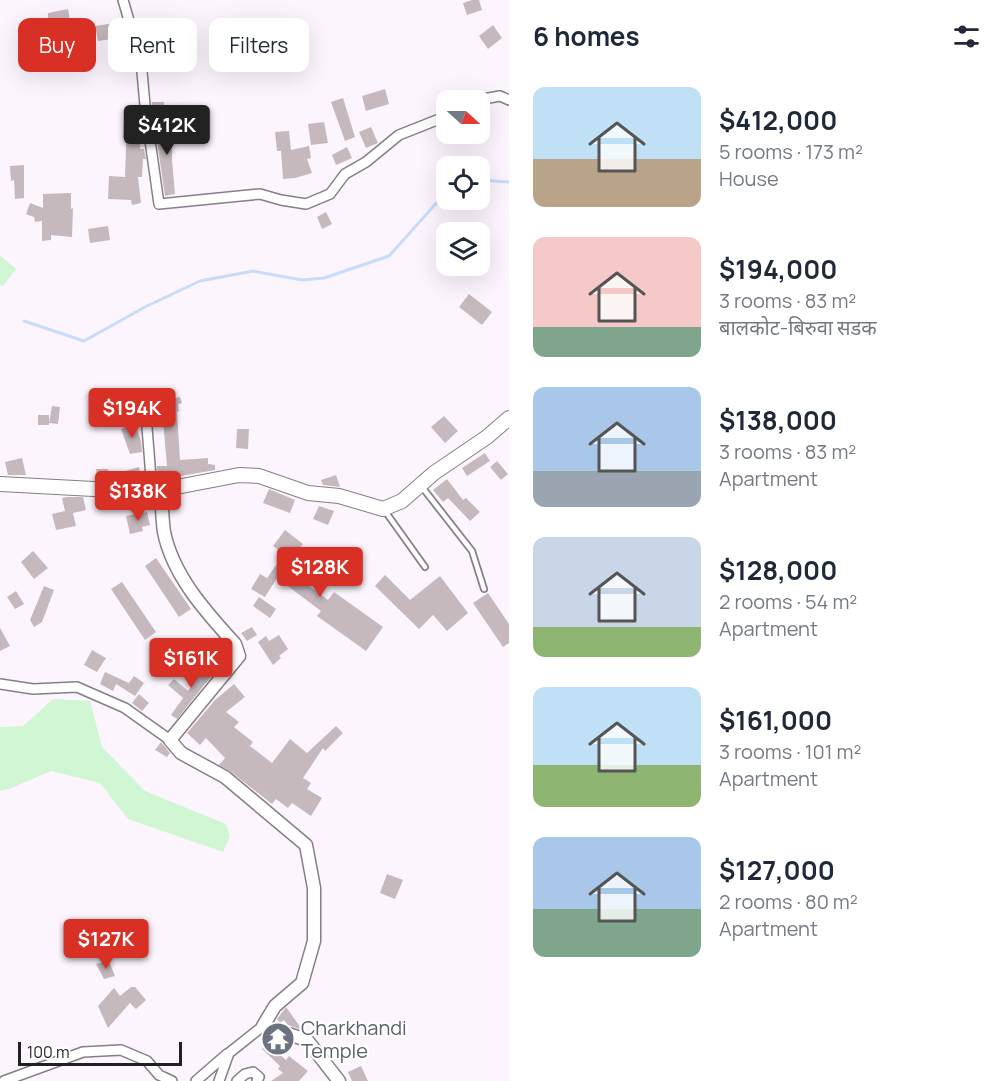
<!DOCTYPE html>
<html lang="en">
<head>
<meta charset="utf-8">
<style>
  :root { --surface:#fff; --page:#f2f2f3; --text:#1f2937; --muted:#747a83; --accent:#d93025 }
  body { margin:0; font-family:Manrope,"Noto Sans Devanagari",sans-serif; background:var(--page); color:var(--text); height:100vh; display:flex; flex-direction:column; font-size:22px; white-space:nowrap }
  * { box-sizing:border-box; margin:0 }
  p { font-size:20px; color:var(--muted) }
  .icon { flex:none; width:33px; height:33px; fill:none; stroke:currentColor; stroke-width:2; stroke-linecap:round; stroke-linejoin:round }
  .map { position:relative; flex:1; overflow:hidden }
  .sheet { display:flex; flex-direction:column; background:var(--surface); width:498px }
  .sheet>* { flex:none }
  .top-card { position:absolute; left:18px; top:18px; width:400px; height:54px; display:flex; gap:12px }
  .needle { width:39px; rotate:111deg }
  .fabs { position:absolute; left:436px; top:90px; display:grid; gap:12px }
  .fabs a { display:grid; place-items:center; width:54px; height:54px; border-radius:12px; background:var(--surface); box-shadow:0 6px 24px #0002; font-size:30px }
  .scale { position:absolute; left:18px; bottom:15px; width:164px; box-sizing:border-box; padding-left:6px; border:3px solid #221e22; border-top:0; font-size:16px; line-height:21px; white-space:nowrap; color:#221e22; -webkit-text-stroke:4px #fff; paint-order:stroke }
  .price { position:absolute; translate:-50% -51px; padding:0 14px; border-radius:6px; background:var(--accent); color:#fff; font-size:20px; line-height:39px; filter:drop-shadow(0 2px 3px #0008) }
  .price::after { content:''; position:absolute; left:50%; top:36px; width:18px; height:14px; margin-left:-9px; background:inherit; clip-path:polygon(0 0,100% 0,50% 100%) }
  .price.on { background:#222; color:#fff }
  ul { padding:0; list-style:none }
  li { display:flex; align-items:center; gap:18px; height:150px; padding:0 24px }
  li span { display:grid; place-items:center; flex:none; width:168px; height:120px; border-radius:12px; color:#555 }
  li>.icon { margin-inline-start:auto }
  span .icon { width:72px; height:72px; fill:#fffc; stroke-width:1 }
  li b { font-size:26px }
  h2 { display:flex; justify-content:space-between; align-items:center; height:72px; padding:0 24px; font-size:26px }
  .pill { padding:0 21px; border-radius:12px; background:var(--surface); box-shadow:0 6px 24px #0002; font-size:21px; line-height:54px }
  .pill.on { background:var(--accent); color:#fff }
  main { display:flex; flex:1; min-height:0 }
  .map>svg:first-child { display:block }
  .green { fill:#d0f6d3 }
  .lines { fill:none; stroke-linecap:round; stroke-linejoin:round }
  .stream { stroke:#c7dcf9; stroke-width:3 }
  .building { fill:#c6b9be }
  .service-casing { stroke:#867e87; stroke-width:8 }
  .minor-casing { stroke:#867e87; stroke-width:12 }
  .tertiary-casing { stroke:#867e87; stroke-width:15 }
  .secondary-casing { stroke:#867e87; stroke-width:16 }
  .service { stroke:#fff; stroke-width:4.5 }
  .minor { stroke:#fff; stroke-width:9 }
  .tertiary { stroke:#fff; stroke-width:12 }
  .secondary { stroke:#fff; stroke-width:14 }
  .labels { text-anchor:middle; stroke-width:4.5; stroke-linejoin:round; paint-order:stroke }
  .worship-label { font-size:20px; fill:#5b616d; stroke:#fff; text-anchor:start }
</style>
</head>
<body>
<main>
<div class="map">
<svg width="509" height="1081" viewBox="0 0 509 1081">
  <rect width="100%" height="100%" fill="#fdf5fe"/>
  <path class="green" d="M0,255L16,269L3,286L0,285Z
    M53,699L90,701L102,747L145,791L226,824L230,837L223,852L128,819L100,783L51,771L9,789L0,791V727L23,726Z"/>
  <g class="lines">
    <path class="stream" d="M480,180L509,182
      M24,321L84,341L145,307L200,281L253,271L302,280L324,278L389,256L440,199L447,195"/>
  </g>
  <path class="building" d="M472,0H479L482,10L467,15L463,3Z
    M68,9L74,44L48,47V13Z
    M122,22L125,37L98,41L95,26Z
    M493,25L502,38L488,49L479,36Z
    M385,89L389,104L366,111L362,96Z
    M343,98L355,137L345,141L331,102Z
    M152,102H164V112H153Z
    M162,118H172V160L175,194L165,196L158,148V135H162Z
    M324,122L328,143L311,145L308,124Z
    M124,123H141L140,149H144L146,159H143L142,177H138L141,203L132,205L131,200L108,199L109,176L125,177L126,147V138H123Z
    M371,127L378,143L366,148L359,132Z
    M289,131L291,150L309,146L311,158L307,159L312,173L295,178L283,179L281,151H277L275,132Z
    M347,147L352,158L336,165L332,155Z
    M24,165V198L15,199L14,180L11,181L10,166Z
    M71,193V209L73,208L72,237L51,235V240L42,241V221L35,222L34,217L26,214L30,203L43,208V194Z
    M326,212L332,224L322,229L317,217Z
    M108,226L110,240L90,243L88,229Z
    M469,294L492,312L482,325L459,307Z
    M180,397L182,403L178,404L179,411L177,412L180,460L208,458V464L215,465V470L158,480L157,466H167L162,409L152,412L147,402L160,399V401Z
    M52,406L60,407L58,424L49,423Z
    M38,415H49V425H38Z
    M444,416L458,431L445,443L431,427Z
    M135,424L141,441L142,452L130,454L121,429Z
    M237,429H249L248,449L236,448Z
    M485,453L490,461L467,476L462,468Z
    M22,458L26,475H8L5,462Z
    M497,461L508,474L501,480L490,467Z
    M139,467L142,482H127L125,471Z
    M96,469H108L109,480H98Z
    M336,475L340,487L323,485L321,480Z
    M447,479L463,500L466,498L480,512L470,521L448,498L443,502L433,490Z
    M269,489L295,500L290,513L263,503Z
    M67,497H83L86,510L73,513L76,526L56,530L52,514L65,511L62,498Z
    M319,506L334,511L328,525L313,519Z
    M147,512L150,525L142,527L143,531L130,534L126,516Z
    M285,530L303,544L285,568L328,600L334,592L383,627L366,651L317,616L321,611L277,578L265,597L251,589L260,574L267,578L284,554L273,546Z
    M33,551L48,568L34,579L21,562Z
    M156,558L191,609L179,617L145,566Z
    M385,575L410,600L440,576L468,613L447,631L433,615L419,629L375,586Z
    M122,582L156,632L145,640L111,589Z
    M44,586L54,590L42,622L34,627L30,620Z
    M16,591L24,604L15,609L7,597Z
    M488,593L509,624V643L503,647L473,603Z
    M259,597L276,609L270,618L253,606Z
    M252,627L257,635L247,641L241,633Z
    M0,628L10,646L0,651Z
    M279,635L288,649L279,656L281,658L273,665L258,642L266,636L269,641Z
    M92,650L106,658L97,672L84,665Z
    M208,663L217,669L177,719L171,715L183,698L168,685L174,679L188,691Z
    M105,672L129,683L134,676L144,683L135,696L116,684L113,691L100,684Z
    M234,684L245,697L226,712L239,722L234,727L253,742L250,746L272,763L290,739L307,753L336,726L343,733L325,751L323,748L303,778L311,783L307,789L322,798L311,816L292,803L288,808L276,799L272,804L230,771L219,765L225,758L206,738L200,745L187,733L215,700Z
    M139,694L149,703L142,711L132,703Z
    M161,742L170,753L167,757L155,750Z
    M387,874L403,880L395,899L380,893Z
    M109,961L115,976L104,979L96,964Z
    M131,987H135L146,1000L136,1009L130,1003L108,1028L98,1006L114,988L120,996Z
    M286,1007L301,1028L300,1029L288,1025L284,1020L280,1023L277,1019Z
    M267,1044L286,1060L289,1056L308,1071L299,1081H271L283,1073L278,1069L280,1066L262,1049Z
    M361,1066L368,1081H352L348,1072Z"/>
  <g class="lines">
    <g class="service-casing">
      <path id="service" d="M422,487L472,551L484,589
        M385,511L425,567"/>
    </g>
    <g class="minor-casing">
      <path id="minor" d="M123,0L141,61L145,105L159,204L260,194L281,200L306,204L330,194L345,174L366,162L399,135L447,116
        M477,100L500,96L509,100
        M146,415L152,490
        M0,684L33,689L77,687L125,708L170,740
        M4,1081L83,1052L121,1050L147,1061L159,1075L172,1081
        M196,1081L227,1054
        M219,1081L229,1053L263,1026
        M237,1081L245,1074L253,1072L259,1077L257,1081"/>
    </g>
    <g class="tertiary-casing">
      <path id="tertiary" d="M161,490C162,504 162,518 164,532C173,576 206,612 235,644L239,656L170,740L181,753L225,777L306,845L314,888V941L302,983L275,1006L263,1026L307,1040L339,1081"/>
    </g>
    <g class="secondary-casing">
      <path id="secondary" d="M0,484L131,491L161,490L239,475L259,476L308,493L339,496L383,509L402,501L434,473L487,437L509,418"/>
    </g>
    <use href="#service" class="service"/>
    <use href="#minor" class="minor"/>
    <use href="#tertiary" class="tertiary"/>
    <use href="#secondary" class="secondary"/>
  </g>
  <defs>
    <g id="temple-disc" transform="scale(1.725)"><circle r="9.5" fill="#6b7280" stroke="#fff"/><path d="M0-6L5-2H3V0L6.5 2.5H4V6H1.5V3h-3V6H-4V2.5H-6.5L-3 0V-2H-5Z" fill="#fff"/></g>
  </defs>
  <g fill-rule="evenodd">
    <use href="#temple-disc" x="278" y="1039"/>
  </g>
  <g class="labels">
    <g class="worship-label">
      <text x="301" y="1035">Charkhandi<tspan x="301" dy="23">Temple</tspan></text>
    </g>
  </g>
</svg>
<div class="fabs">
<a><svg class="needle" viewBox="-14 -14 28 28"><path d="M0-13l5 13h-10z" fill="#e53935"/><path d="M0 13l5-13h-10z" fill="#747a83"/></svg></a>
<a><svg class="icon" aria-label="locate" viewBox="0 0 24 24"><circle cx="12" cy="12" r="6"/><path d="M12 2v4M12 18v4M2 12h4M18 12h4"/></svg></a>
<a><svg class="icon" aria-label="layers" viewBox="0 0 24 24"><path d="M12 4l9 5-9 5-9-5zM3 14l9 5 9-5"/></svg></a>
</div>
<div class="scale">100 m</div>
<b class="price on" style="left:167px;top:156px">$412K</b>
<b class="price" style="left:132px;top:439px">$194K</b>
<b class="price" style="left:138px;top:522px">$138K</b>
<b class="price" style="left:320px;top:598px">$128K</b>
<b class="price" style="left:191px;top:689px">$161K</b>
<b class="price" style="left:106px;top:970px">$127K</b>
<div class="top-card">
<a class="pill on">Buy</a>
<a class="pill">Rent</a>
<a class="pill">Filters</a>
</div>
</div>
<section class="sheet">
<h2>6 homes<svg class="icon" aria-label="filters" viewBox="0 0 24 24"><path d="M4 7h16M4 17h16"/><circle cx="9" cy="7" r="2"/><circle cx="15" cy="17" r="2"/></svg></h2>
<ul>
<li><span style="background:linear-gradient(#bfe0f5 60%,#b9a48a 0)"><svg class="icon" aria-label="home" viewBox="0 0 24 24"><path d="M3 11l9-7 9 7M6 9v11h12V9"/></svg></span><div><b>$412,000</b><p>5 rooms · 173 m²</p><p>House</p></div></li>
<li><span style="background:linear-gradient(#f6c9c9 75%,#7fa58c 0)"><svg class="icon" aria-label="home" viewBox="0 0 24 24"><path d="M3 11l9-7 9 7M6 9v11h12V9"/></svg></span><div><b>$194,000</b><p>3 rooms · 83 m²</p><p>बालकोट-बिरुवा सडक</p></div></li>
<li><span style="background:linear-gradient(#a9c7e8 70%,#9aa5b1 0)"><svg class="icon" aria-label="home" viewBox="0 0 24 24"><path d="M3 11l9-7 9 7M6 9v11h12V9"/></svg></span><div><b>$138,000</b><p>3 rooms · 83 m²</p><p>Apartment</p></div></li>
<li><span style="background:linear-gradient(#c9d6e8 75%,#8fb573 0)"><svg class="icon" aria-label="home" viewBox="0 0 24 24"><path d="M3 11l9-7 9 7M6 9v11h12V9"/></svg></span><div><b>$128,000</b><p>2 rooms · 54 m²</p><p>Apartment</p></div></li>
<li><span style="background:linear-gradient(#bfe0f5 65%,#8fb573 0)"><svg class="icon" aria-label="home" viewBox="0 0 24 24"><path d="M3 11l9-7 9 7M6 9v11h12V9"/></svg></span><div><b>$161,000</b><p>3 rooms · 101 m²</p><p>Apartment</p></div></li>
<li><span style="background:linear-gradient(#a9c7e8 60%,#7fa58c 0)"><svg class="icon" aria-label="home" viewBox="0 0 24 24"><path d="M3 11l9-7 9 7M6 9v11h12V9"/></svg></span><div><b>$127,000</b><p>2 rooms · 80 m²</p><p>Apartment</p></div></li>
</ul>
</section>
</main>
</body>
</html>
